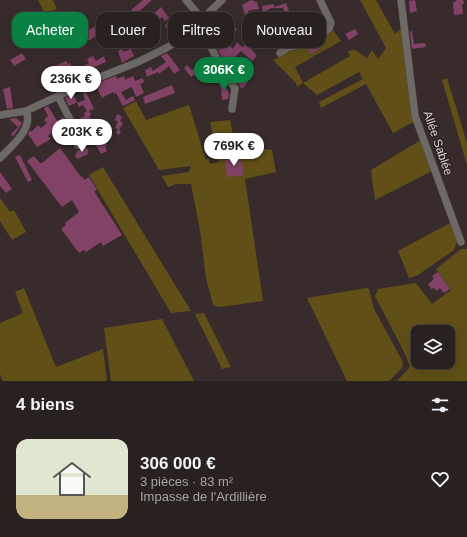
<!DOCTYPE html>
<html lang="fr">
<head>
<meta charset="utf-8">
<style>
  :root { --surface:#292120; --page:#352e2d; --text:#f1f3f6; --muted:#a5a3a5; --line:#453e3e; --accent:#0b8043 }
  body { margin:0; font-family:Helvetica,sans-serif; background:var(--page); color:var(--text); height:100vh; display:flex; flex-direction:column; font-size:15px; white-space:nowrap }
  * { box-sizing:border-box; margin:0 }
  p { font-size:13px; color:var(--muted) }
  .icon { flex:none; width:22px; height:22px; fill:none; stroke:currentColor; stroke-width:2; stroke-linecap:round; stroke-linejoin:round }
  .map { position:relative; height:381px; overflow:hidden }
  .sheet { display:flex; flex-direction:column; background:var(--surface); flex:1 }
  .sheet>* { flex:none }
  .top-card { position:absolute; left:12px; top:12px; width:443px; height:36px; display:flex; gap:8px }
  .controls { position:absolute; left:411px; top:325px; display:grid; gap:8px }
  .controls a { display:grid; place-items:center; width:44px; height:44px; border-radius:8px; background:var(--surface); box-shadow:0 4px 16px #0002,0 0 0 1px var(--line); font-size:20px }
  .price { position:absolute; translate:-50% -34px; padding:0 9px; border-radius:14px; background:#fff; color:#222; font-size:13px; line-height:26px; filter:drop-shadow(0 1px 2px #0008) }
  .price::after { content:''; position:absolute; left:50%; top:24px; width:12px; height:9px; margin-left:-6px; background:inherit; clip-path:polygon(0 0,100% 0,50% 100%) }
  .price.selected { background:var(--accent); color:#fff }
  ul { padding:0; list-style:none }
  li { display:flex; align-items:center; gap:12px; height:100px; padding:0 16px }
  li span { display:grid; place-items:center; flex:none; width:112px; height:80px; border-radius:12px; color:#555 }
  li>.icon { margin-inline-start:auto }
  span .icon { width:48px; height:48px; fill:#fffc; stroke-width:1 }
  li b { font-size:17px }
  h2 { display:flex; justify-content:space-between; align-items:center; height:48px; padding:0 16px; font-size:17px }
  .tag { padding:0 14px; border-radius:12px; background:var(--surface); box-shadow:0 4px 16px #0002,0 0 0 1px var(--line); font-size:14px; line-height:36px }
  .tag.selected { background:var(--accent); color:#fff }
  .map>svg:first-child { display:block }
  .green { fill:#604f17; fill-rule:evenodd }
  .building { fill:#814265 }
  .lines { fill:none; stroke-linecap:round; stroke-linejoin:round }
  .minor-casing { stroke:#554a49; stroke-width:8 }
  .minor { stroke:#6d6966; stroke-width:7 }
  .labels { text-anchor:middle; stroke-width:3; stroke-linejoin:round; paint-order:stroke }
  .street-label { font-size:12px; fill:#dcd4d4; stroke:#2d2222 }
</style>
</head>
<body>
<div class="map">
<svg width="467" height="381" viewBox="0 0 467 381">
  <rect width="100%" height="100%" fill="#372c2b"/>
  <path class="green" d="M38,0H53L57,9L45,14Z
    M360,0H376L395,34L403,27L415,121L393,133L366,84L321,108L319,102L363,79L359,72L317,95L303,83L297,87L296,83L273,60L333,30L341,41L295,67L303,83L350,56L348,51L355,50L367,58L372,50L378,59L386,48Z
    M447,78L467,143V165L442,80Z
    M136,101L146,120L189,105L206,160L208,158L210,164L219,162L210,122L230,120L235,146L272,150L276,172L245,179L263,301L220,307L213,305L206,278L200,230L191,184H176L168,187L162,176L189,172L191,166L159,170L123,108Z
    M421,140L432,171L375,200L371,170Z
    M103,167L191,311L171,313L89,175Z
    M0,198L10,212L14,210L26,232L12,240L0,221Z
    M450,223L457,242L454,250L418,275L409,278L398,251Z
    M461,249H467V381H397L410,367L405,354L375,296L378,289L416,283L432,304L451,290L436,269ZM418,332H448V362H418Z
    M24,288L56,367L103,349L107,381H3L0,374V323L23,313L15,292Z
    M366,288L369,289L374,309L403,362L402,368L389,381H347L307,298Z
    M204,313L231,367L222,369L195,314Z
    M162,319L194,381H111L104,328Z"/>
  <path class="building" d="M143,0H152L135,15L131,10Z
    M251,0L257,2L259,9L248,11L249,14L245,15L242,5Z
    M415,0L417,11L410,13L409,1Z
    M457,0H463L464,4H462L463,14L454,15L453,3Z
    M286,3L291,16L286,18L283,8H271L263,13L262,6L274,4V7Z
    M161,7L169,18L165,21L162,17L155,23L152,15Z
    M316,13L322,24L302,36L297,28L309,22L308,20L312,18L311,16Z
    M143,18L160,43L149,49L145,43L153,39L137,21Z
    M266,20L280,31L277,34L263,24Z
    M225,21L237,29L234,34L222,26Z
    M169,22L177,32L183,27L185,29L172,39L168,34L170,32L165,26Z
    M206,22L219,39L221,37L233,49L237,42L242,47L247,44L257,56L252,61L241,51L234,58L236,60L229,67L235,73L243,66L253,76L247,81L248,82L242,89L224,62L218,50L222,49L218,41L215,43L204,24Z
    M78,24L83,33L94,27L98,35L86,42L83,37L75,41L74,38L69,41L66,35L76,30L74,26Z
    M48,28L51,33L46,36L48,39L43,41L39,32Z
    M355,29L358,34L349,40L345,34Z
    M412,31L414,44L425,43L426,47L412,49L410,32Z
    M320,40L322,44L319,45L321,48L311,54L308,47Z
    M122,49L123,52L131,49L134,56L122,63L118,51Z
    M22,53L26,59L14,66L10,60Z
    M167,53L180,70L174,74L169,66L159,74L158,72L147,77L145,70L151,67L153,71L166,62L161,56Z
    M93,56L96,61L104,56L106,62L83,72L80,68L89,63L87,59Z
    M66,61L68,64L70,63L72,67L52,75L56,81L50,84L46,76L44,77L42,74L44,72V71Z
    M200,64L204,71L199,75H194L191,77L184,68L187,65L192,70Z
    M116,76L117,79L124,76L125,80L133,76L135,81L143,78L144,82L140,84L144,93L136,97L132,87L121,92L126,100L133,96L135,100L123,106L116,93L114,94L113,92L102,98L95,84Z
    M223,80L229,94L228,99L222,100L221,89L218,82Z
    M172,85L175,93L145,104L143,97Z
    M10,87L13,108L7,109L3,89Z
    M86,92L94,109L89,111L91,115L89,116L99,134L92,137L85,122L83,123L80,118L85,116L84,113L87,111L83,105L79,107L77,103L85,100L83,93Z
    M73,94L77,102L69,106L65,98Z
    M48,106L57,121L63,117L66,123L56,129L48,136L51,139L37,147L28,134L30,130L31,132L38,125L41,128L47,123L44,120L48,116L44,108Z
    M117,114L122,117L120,121L123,123L119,130L121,131L119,135L116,133L118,129L115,128L118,122L115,120Z
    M16,118L22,123L13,137L11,134L18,127L9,119Z
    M105,141L107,145L105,147L107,151L101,154L96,145Z
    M85,146L89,151L87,152L88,154L77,159L75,155L77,153L76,152Z
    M60,148L81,177L82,176L84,180L89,177L97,190L94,191L122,235L103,246L101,242L86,252L84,250L79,253L61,229L66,225L65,223L79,212L72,200L62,207L27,161L34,156L40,163H42Z
    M20,155L32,180L28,182L15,157Z
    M241,157L244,175L227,177L225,160Z
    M0,172L12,189L6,193L0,186Z
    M438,272L450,289L444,293L440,288L436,291L434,288L431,289L428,284L434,279L432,276Z"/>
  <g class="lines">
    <g class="minor-casing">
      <path id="minor" d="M186,0L202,19
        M401,0L415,116L461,242
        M198,23C212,44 218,68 235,88L232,109
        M280,53L289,47L301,45L329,29L331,23L320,0
        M58,96L81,141L78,145
        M0,115L26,111L90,81L138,62L166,48L180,40L222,0
        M0,158C11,147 34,128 26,111"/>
    </g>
    <use href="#minor" class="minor"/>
  </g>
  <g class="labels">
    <g class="street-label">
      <text transform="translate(438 143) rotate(71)" y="4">Allée Sablée</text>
    </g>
  </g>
</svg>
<div class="controls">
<a><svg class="icon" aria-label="layers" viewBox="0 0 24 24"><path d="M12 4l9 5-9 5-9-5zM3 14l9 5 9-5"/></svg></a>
</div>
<b class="price selected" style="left:224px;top:91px">306K €</b>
<b class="price" style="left:71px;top:100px">236K €</b>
<b class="price" style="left:82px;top:153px">203K €</b>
<b class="price" style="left:234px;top:167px">769K €</b>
<div class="top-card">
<a class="tag selected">Acheter</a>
<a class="tag">Louer</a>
<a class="tag">Filtres</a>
<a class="tag">Nouveau</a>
</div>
</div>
<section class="sheet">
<h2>4 biens<svg class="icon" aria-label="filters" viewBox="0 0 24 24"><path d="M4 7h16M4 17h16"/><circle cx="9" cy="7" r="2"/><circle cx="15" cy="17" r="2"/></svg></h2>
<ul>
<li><span style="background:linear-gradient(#dfe7d0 70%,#c2b280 0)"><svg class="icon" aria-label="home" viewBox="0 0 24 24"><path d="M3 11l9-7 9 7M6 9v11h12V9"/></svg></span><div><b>306 000 €</b><p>3 pièces · 83 m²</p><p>Impasse de l'Ardillière</p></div><svg class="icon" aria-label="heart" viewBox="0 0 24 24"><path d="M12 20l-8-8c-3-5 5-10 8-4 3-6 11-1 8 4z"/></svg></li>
</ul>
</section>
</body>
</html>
